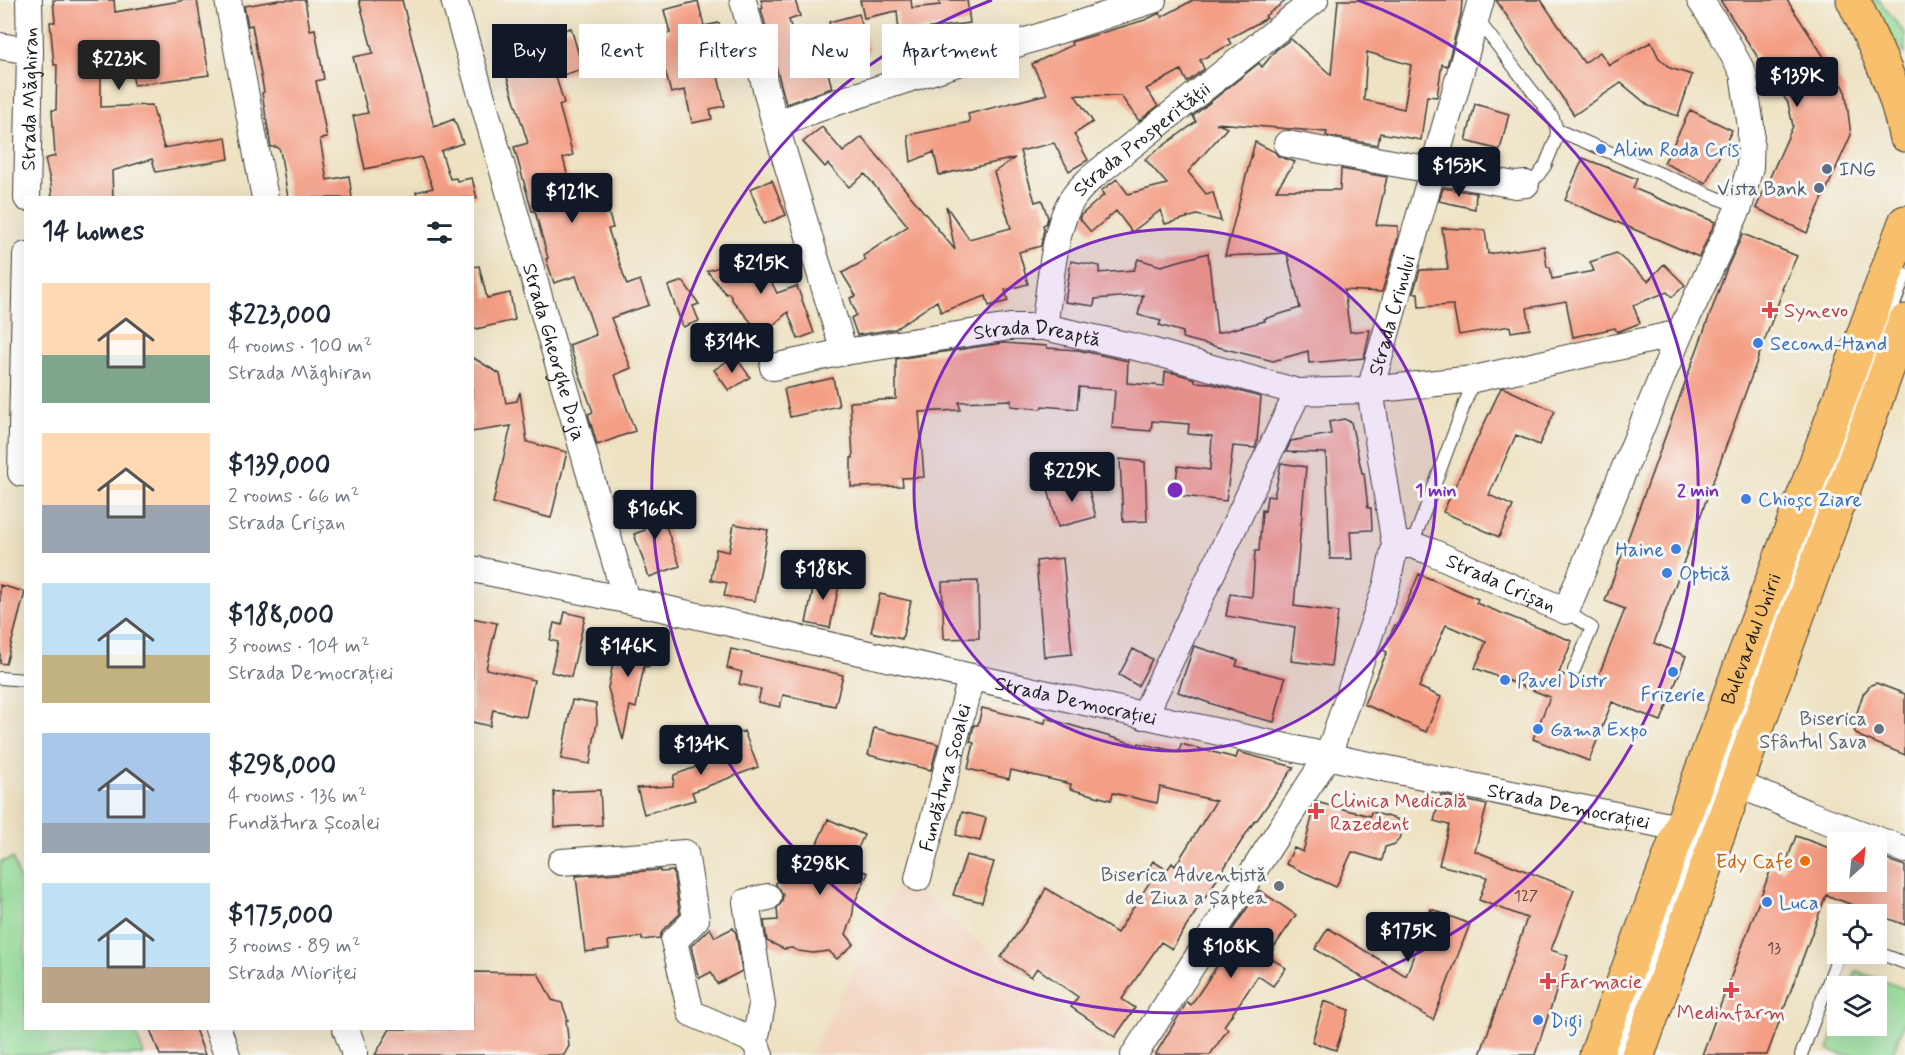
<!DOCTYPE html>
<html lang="en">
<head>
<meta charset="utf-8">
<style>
  :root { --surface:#fff; --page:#f2f2f3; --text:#1f2937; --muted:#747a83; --accent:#111827 }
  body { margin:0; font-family:Mynerve,sans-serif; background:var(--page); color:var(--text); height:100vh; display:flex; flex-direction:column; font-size:22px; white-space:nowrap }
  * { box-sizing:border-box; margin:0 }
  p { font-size:20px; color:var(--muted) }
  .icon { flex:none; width:33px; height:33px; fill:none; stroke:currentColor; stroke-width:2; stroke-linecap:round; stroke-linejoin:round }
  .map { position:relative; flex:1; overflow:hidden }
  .details { position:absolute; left:24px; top:196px; width:450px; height:834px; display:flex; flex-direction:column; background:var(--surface); border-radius:0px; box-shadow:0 6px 24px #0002 }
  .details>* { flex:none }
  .guide { position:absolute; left:492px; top:24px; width:570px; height:54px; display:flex; gap:12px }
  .needle { width:39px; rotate:27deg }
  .controls { position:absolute; left:1827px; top:832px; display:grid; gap:12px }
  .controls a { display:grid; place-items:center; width:60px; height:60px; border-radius:0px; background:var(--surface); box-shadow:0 6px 24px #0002; font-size:30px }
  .price { position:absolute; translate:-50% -51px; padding:0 14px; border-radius:6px; background:var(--accent); color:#fff; font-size:20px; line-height:39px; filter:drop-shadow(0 2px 3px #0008) }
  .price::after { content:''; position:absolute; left:50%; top:36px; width:18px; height:14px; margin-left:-9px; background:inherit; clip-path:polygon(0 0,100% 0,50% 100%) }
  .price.current { background:#222; color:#fff }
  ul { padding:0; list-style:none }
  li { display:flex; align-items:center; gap:18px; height:150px; padding:0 18px }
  li span { display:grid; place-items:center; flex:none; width:168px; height:120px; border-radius:0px; color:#555 }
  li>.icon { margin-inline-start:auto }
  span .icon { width:72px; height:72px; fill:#fffc; stroke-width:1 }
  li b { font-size:26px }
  h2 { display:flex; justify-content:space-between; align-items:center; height:72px; padding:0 18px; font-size:26px }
  .tag { padding:0 21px; border-radius:0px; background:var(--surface); box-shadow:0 6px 24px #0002; font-size:21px; line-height:54px }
  .tag.current { background:var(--accent); color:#fff }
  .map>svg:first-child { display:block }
  .built { fill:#f3d4bf }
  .green { fill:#93dc97; stroke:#587c5a; stroke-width:1.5 }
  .building { fill:#f49e85; fill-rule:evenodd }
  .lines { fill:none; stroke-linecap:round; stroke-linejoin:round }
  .service-casing { stroke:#3c3a35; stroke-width:14 }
  .minor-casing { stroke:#3c3a35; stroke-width:28 }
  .primary-casing { stroke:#3c3a35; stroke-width:35 }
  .service { stroke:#fff; stroke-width:12 }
  .minor { stroke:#fff; stroke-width:26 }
  .primary { stroke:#f8bf6c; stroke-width:33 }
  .ring { fill:none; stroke:#7b2cbf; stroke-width:3 }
  .shop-dot { fill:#3f7fe0; stroke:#f6f6f2; stroke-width:2 }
  .service-dot { fill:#5c6f8a; stroke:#f6f6f2; stroke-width:2 }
  .health-dot { fill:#e0444e; stroke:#f6f6f2; stroke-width:2 }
  .worship-dot { fill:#6b7280; stroke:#f6f6f2; stroke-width:2 }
  .food-dot { fill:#e8710a; stroke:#f6f6f2; stroke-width:2 }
  .labels { text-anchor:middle; stroke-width:6; stroke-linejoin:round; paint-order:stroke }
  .number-label { font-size:16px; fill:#523c36 }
  .street-label { font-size:20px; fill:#1c1c1c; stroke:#f6f6f2 }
  .shop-label { font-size:20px; fill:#366cbe; stroke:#f6f6f2; text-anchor:start }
  .service-label { font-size:20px; fill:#4e5e75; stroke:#f6f6f2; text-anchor:start }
  .health-label { font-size:20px; fill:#be3a42; stroke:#f6f6f2; text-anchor:start }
  .worship-label { font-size:20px; fill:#5b616d; stroke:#f6f6f2; text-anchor:end }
  .food-label { font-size:20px; fill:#c56008; stroke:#f6f6f2; text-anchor:end }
  .centre { fill:#7b2cbf; stroke:#f6f6f2; stroke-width:3 }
  .ring-label { font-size:18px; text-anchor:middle; font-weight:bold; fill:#7b2cbf; stroke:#f6f6f2; stroke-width:6; stroke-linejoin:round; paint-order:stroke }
</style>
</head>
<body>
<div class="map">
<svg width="1905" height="1055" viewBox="0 0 1905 1055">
  <rect width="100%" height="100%" fill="#f6f6f2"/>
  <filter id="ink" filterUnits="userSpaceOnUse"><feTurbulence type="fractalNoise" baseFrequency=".0167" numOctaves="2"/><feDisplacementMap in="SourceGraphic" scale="12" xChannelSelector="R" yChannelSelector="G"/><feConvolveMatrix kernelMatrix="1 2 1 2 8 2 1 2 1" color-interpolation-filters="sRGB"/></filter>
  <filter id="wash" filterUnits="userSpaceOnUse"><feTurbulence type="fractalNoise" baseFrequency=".008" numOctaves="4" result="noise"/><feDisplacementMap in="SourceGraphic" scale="24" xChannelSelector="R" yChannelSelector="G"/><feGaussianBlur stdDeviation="1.35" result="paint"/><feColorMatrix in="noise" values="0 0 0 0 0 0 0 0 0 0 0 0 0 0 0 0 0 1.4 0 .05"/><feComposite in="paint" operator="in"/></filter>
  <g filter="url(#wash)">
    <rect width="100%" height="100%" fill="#eee2c3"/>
    <path class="built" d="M899,883H909L1110,1055H810Z
      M134,1029H205L214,1055H144Z"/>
    <path class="green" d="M1865,0H1879L1905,34V54Z
      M13,858L25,900L26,1029H134L144,1055H0V862Z
      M1856,971L1905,989V1019L1892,1055H1843L1828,1050L1837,1023L1838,1026H1876V987H1850Z"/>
    <g id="blocks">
      <path class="building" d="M53,0H114L115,12L186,0H197L209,75L134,85L131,65H101V107L152,105L164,148L226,137L229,159L156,172L152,159L112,171L113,198H52L51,185L45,159L55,156L52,110H56L57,65H54L50,22H55Z
        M279,0H305L310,30L315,29L324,79L316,81L327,138L320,139L327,180L349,176L352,198H288L280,150L277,147H271L262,93L264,92L252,25L248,26L244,6Z
        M359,0H402L434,127L454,119L463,143L441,151L450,179L456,178L457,181L472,178L477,198H417L416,192L433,188L421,157L365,169L353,116L368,113L353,57L373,53Z
        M761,0H795L800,16L789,20L804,71L826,65L832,88L786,104L761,9L763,8Z
        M860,0H911L912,8L940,5L939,0H967L970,23L916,30L919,60L902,63L897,11L864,18Z
        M1193,0H1287L1265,16L1267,18L1228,39L1231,44L1200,60L1204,69L1187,82L1181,70L1146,89L1158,106L1139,121L1121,96L1075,95L1093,122L1074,134L1088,160L1069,171L1054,143L1020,151L1035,202L1042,200L1048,218L1046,224L1043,225L1044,229L1041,246L1019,252L1028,284L1005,290L1008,301L989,306L986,296L941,312L937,301L895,329L857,335L851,318L856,315L850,298L856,296L842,273L866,260L863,256L908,226L865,174L849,187L828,164L825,167L803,142L822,127L843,152L862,137L955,250L946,206L969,239L1011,228L994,172L1015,158L939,175L934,152L911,162L908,135L970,122L968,114L1047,94L1032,64L1072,45L1071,42L1145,20L1160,13L1162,17Z
        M1338,0H1462L1461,14L1447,66L1442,64L1437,97L1427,96L1421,140L1380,133L1378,145L1326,136L1327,132L1216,123L1227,128L1188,172L1206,194L1213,192L1221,221L1197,215L1165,224L1161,210L1132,232L1116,211L1091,232L1079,218L1081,215L1104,195L1101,191L1117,179L1128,194L1167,184L1145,159L1196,122L1193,116L1259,63L1262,67L1276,50L1291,39L1331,75ZM1367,52L1411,65L1404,109L1364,100Z
        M1496,0H1541L1584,63L1600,52L1609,65L1651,42L1659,58L1670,68L1692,75L1678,116L1649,106L1621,83L1574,115Z
        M1720,0H1787L1845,89L1851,135L1807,233L1756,208L1793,126L1788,103Z
        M698,1L704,26L719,23L723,39L710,42L725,106L710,109L712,119L692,123L685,90L671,93L661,55L615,65L612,46L670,33L664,10Z
        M859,14L869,51L839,59L829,22Z
        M571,28L583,69L556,77L564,103L559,105L573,155L563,158L577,212L606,204L613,228L608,229L627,285L640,280L649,305L611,318L631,368L615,375L635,431L597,445L588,414L593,412L569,345L596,335L576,276L554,283L546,259L548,258L535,211H532L514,147L528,143L498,49Z
        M1475,104L1509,114L1500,150L1466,141Z
        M1690,110L1732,130L1706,183L1664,163Z
        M1255,142L1275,152L1278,156L1295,162L1276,190H1340L1341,169L1387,177L1376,225L1398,226V237L1382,292L1344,290L1350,332L1370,330L1364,358L1309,363L1308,351L1273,361L1182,338L1183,332L1159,325L1161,321L1138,315L1143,295L1095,299L1094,306L1065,302L1071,261L1100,266L1099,273L1134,270L1138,259L1161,266L1208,253L1217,333L1265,321L1264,319L1300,308L1287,253L1225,256Z
        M1583,158L1637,179L1633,188L1715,222L1699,257L1565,200Z
        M772,180L786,215L764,224L750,189Z
        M1443,188L1476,193L1475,209L1439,201Z
        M1442,228L1485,230L1488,254L1544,246L1547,267H1550L1552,279L1594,271L1590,262L1616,253L1648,281L1664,264L1685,285L1672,297L1667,292L1633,305L1640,323L1617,332L1615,328L1573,337L1566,301L1527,308L1530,329L1511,332L1510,326L1459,335L1453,305L1419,307L1418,293H1413L1420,270L1448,269Z
        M1743,234L1797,256L1782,289L1783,290L1654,643L1686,656L1661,721L1612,702L1589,761L1533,739L1550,697L1475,668L1486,642L1446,625L1419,687L1441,697L1426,732L1364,704L1387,652L1383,650L1395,625L1397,626L1419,574L1478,599L1476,603L1572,641L1559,673L1594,687L1625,609L1605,601L1727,268Z
        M754,248L777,293L797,286L814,333L798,339L788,312L762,335L733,301L729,293L726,294L707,271L730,263L729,260Z
        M479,266L487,298L510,293L515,320L472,330V267Z
        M683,281L699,304L693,306L699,321L683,327L668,286Z
        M1003,343L1047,346V348L1078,350L1128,361L1127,383L1164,386L1165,372L1174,373L1195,379V382L1209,383L1261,397L1257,442L1255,448L1233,446L1226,501L1174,495L1178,466L1210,470L1212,436L1188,434L1189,424L1152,421L1151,431L1112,428L1115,390L1079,387L1077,409L1042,406L1041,409L1011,406V400L959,402L960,410L919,412L924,477L902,478L903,486L851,487V458H853L850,402L896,399V359Z
        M735,356L750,377L729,391L714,370Z
        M472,357L500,374L506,403L517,401L520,392L527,442L567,452L551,518L493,503L511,426L472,432Z
        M833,378L839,406L790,417L784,389Z
        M1501,388H1504L1555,411L1539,445L1516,435L1489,495L1513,506L1499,537L1443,512Z
        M1344,419L1351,422L1362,473H1364L1368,508H1371L1372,530L1350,531L1352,559H1330L1326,453L1286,452L1291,441L1331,434L1329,422Z
        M1120,459L1145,462L1147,521L1123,522Z
        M1281,463L1306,467L1294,606L1338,612L1331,666L1291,661L1295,627L1226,616L1230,594L1252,597L1255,551H1259L1262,510L1265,511L1267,496L1274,497Z
        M1086,479L1096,517L1058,527L1048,489Z
        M657,501L680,566L649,577L634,534L645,530L637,508Z
        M734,524L768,530L755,601L724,596L727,583L711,580L716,549L729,552Z
        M1063,558L1072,654L1044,657L1036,561Z
        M816,575L840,580L830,628L806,623Z
        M978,581L979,638L944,639L942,582Z
        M0,585L25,592L6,664L0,663Z
        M880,594L911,601L902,639L871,632Z
        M565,612L585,617L571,677L551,672L558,642L550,640L554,623L562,625Z
        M472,618L497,623L486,669L534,680L526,717L493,710L490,726L472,722Z
        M618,639L654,646L649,667L644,666L636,708L630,706L623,740L608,688Z
        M1194,646L1238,660L1236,666L1285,678L1274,722L1238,713L1178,692Z
        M731,649L843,675L835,706L783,695L780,707L758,702L761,689L739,684L742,672L727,668Z
        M1133,649L1152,659L1138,686L1119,675Z
        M1876,683L1905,694V755L1861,737L1855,732L1853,725L1863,694L1871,685Z
        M572,700L596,704L597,722L590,764L561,759Z
        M982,708L1045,723L1046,718L1138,745L1139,743L1179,752L1181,744L1236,758L1238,752L1294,767L1257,820H1255L1172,949L1161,942L1122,999L1135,1008L1115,1037L1071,1007L1078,997L1037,968L1031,977L1001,957L1036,907L1046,888L1117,933L1151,880L1144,876L1153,861L1167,870L1172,863L1175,866L1216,801L1160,787L1157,803L1113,793L1111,800L1070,789L1071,784L1011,770L1009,779L968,769L974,743L970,742L974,725H978Z
        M874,728L938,744L931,770L868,755Z
        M744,731L758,767L692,792L695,800L644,814L637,788L673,786L674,775L726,756L720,740Z
        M600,790L602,825L555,827L554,792Z
        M1441,795L1487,805L1475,851L1574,890L1551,950L1568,956L1535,1055H1480L1527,918L1479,900L1487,877L1439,865L1449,825L1434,821Z
        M1316,802L1370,816L1371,812L1397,819L1401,836L1395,844L1385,847L1382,861L1352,852L1336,887L1286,864L1294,848L1303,852Z
        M962,812L986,818L980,841L956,835Z
        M828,819L864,835L850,866L868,873L854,904L852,919L846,934L854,944L837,959L829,951L813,953L798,951L792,948L784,949L767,941L764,921L778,920L777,908L782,902L783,894L776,885V882L781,881L784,873L791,872L795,863L806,868Z
        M1796,836L1838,851V882H1876V856L1905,866V925L1826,895L1767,1055H1702L1772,866L1783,871Z
        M966,855L994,862L982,902L953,895Z
        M660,870V872L673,871L680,914L663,930L659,938L642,940V937L608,941L609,949L585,952L576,876Z
        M1259,890L1296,915L1268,956L1286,968L1273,986L1258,976L1224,1026L1228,1029L1210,1055H1155L1187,1002L1191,1005L1228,950L1222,946Z
        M1431,909L1470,924L1433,1020L1315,949L1328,928L1406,976Z
        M710,928L715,937L733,928L736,933L742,971L717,984L711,972L700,978L697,972L691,946Z
        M472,972L538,973L552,1000L562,1003L568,1020H566L569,1046L564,1055H375L390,1029H472Z
        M1324,1001L1349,1010L1336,1050L1312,1042Z
        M150,1029H195L205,1055H160Z"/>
    </g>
  </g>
  <g filter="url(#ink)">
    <use href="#blocks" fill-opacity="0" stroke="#3c3a35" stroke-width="1.5"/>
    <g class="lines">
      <g class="service-casing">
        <path id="service" d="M1477,19L1553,118L1557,130L1556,139L1545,166L1537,177L1526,184
          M1557,130L1739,207
          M1412,545L1474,379
          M1566,611L1592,628L1574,670
          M0,678L26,680
          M1876,952L1905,963
          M1616,1055L1905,275
          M1801,1055L1839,954"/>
      </g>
      <g class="minor-casing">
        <g id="minor">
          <path d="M228,0L265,198"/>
          <path id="s1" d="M454,0L626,600"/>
          <path d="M743,0L775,124L844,352"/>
          <path d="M0,46L30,51"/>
          <path d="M775,124L831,104L1153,0"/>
          <path d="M1287,144L1515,185L1526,184"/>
          <path id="s2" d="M27,198L30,51L29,0"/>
          <path id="s3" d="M1044,327C1050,291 1053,227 1073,198C1078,190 1086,183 1092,177L1315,0"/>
          <path id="s4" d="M773,367L844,352L1010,327H1044L1144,349L1298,392"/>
          <path d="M21,473L26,255"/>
          <path id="s5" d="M1395,545H1412L1432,552L1566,611L1680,333L1739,207L1750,167L1751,127L1743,73L1720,30L1700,0"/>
          <path id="s6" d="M472,569L626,600L1354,762L1679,828"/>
          <path d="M1144,716L1298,392L1370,390L1474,379L1680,333"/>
          <path d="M1738,784L1806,813L1905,850"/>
          <path d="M561,862L685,853L696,919L674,941L691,1013L755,1041"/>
          <path id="s7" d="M918,878L971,678"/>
          <path d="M218,1029L227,1055"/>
          <path d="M346,1029L354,1051V1055"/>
          <path d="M760,1055L755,1041L762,1005L746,902L768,897"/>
          <path id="s8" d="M1134,1055L1328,756L1387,584L1395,545L1370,390L1481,0"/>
        </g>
      </g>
      <g class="primary-casing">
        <g id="primary">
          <path d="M1853,0C1874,44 1896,87 1905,135"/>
          <path id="s9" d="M1596,1055L1905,222"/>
          <path d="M1638,1055L1905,321"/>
        </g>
      </g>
      <use href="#service" class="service"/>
      <use href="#minor" class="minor"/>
      <use href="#primary" class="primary"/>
    </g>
  </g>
  <circle cx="1175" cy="490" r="261" fill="#7b2cbf" fill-opacity=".12"/>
  <g class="ring">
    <circle cx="1175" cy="490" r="261"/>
    <path d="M1358 0A523 523 0 1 1 992 0"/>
  </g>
  <g class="shop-dot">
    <circle cx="1601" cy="149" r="6"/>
    <circle cx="1758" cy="343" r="6"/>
    <circle cx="1746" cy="499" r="6"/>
    <circle cx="1676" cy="549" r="6"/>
    <circle cx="1667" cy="573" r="6"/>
    <circle cx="1673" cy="672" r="6"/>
    <circle cx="1505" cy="680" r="6"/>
    <circle cx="1538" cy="729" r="6"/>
    <circle cx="1767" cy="902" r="6"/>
    <circle cx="1538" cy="1020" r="6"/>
  </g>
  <g class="service-dot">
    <circle cx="1827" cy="169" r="6"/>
    <circle cx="1819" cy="188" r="6"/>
  </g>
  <g class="health-dot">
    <path d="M1767 301h6v6h6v6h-6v6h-6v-6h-6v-6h6z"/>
    <path d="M1313 802h6v6h6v6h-6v6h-6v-6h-6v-6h6z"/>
    <path d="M1545 972h6v6h6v6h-6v6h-6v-6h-6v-6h6z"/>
    <path d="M1728 981h6v6h6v6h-6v6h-6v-6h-6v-6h6z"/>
  </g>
  <g class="worship-dot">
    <circle cx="1879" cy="729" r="6"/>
    <circle cx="1279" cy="886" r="6"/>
  </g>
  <circle class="food-dot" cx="1805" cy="861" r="6"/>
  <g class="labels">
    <g class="number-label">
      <text x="1526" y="901">127</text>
      <text x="1774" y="953">13</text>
    </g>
    <g class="street-label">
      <text dy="7" stroke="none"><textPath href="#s2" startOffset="99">Strada Măghiran</textPath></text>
      <text dy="7" stroke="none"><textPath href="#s3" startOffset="224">Strada Prosperității</textPath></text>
      <text dy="7" stroke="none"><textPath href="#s8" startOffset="813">Strada Crinului</textPath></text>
      <text dy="7" stroke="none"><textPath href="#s4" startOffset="268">Strada Dreaptă</textPath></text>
      <text dy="7" stroke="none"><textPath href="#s1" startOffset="366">Strada Gheorghe Doja</textPath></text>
      <text dy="7" stroke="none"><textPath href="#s5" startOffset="114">Strada Crișan</textPath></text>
      <text dy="7" stroke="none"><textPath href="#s9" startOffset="444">Bulevardul Unirii</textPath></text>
      <text dy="7" stroke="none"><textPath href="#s6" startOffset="618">Strada Democrației</textPath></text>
      <text dy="7" stroke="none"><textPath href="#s7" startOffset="104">Fundătura Școalei</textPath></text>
      <text dy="7" stroke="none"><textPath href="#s6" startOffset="1122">Strada Democrației</textPath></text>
    </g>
    <g class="shop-label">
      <text x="1613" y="156">Alim Roda Cris</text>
      <text x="1770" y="350">Second-Hand</text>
      <text x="1758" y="506">Chioșc Ziare</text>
      <text x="1664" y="556" text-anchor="end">Haine</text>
      <text x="1679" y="580">Optică</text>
      <text x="1517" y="687">Pavel Distr</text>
      <text x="1673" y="701" text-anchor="middle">Frizerie</text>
      <text x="1550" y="736">Gama Expo</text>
      <text x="1779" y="909">Luca</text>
      <text x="1550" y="1027">Digi</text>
    </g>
    <g class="service-label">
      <text x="1839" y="176">ING</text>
      <text x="1807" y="195" text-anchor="end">Vista Bank</text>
    </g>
    <g class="health-label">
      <text x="1784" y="317">Synevo</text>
      <text x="1330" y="807">Clinica Medicală<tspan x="1330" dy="23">Razedent</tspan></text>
      <text x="1560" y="988">Farmacie</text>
      <text x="1731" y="1019" text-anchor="middle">Medinfarm</text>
    </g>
    <g class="worship-label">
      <text x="1867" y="725">Biserica<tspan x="1867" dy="23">Sfântul Sava</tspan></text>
      <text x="1267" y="881">Biserica Adventistă<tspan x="1267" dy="23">de Ziua a Șaptea</tspan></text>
    </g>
    <g class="food-label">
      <text x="1793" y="868">Edy Cafe</text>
    </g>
  </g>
  <circle cx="1175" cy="490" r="9" class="centre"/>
  <g class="ring-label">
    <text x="1436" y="496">1 min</text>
    <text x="1698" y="496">2 min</text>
  </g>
</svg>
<div class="controls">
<a><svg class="needle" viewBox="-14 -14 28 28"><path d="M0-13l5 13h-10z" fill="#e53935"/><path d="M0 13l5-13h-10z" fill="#747a83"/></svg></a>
<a><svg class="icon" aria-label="locate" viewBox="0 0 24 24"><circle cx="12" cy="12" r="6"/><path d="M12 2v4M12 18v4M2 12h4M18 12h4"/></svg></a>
<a><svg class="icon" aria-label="layers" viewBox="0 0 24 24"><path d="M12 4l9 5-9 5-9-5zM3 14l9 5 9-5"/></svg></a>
</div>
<b class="price current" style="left:119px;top:91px">$223K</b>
<b class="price" style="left:1797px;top:108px">$139K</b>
<b class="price" style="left:1459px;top:198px">$153K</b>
<b class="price" style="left:572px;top:224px">$121K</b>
<b class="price" style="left:761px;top:295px">$215K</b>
<b class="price" style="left:732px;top:374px">$314K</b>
<b class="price" style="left:1072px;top:503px">$229K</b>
<b class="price" style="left:655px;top:541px">$166K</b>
<b class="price" style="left:823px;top:601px">$188K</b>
<b class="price" style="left:628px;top:678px">$146K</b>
<b class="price" style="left:701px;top:776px">$134K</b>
<b class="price" style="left:820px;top:896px">$298K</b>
<b class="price" style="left:1408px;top:963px">$175K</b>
<b class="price" style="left:1231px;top:979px">$108K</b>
<div class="guide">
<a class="tag current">Buy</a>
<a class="tag">Rent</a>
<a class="tag">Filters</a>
<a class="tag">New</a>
<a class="tag">Apartment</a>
</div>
<section class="details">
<h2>14 homes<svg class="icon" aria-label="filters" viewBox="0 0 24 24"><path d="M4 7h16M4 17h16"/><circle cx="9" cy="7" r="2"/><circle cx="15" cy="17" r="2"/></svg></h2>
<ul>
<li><span style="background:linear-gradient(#ffd9b3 60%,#7fa58c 0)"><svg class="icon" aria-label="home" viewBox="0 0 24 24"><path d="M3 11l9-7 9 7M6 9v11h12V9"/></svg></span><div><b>$223,000</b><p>4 rooms · 100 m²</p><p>Strada Măghiran</p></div></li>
<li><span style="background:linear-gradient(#ffd9b3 60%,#9aa5b1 0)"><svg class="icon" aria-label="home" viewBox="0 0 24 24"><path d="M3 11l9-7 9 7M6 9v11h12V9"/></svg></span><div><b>$139,000</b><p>2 rooms · 66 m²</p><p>Strada Crișan</p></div></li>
<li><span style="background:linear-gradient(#bfe0f5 60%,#c2b280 0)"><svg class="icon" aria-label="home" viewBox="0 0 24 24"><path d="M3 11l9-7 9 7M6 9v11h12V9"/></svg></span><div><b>$188,000</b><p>3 rooms · 104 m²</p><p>Strada Democrației</p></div></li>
<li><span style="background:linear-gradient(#a9c7e8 75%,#9aa5b1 0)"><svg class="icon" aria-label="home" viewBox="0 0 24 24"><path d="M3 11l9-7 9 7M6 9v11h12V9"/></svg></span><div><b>$298,000</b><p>4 rooms · 136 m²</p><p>Fundătura Școalei</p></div></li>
<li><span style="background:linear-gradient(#bfe0f5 70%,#b9a48a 0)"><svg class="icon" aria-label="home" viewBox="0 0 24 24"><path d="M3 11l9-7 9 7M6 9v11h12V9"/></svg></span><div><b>$175,000</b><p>3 rooms · 89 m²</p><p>Strada Mioriței</p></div></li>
</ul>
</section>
</div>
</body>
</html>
